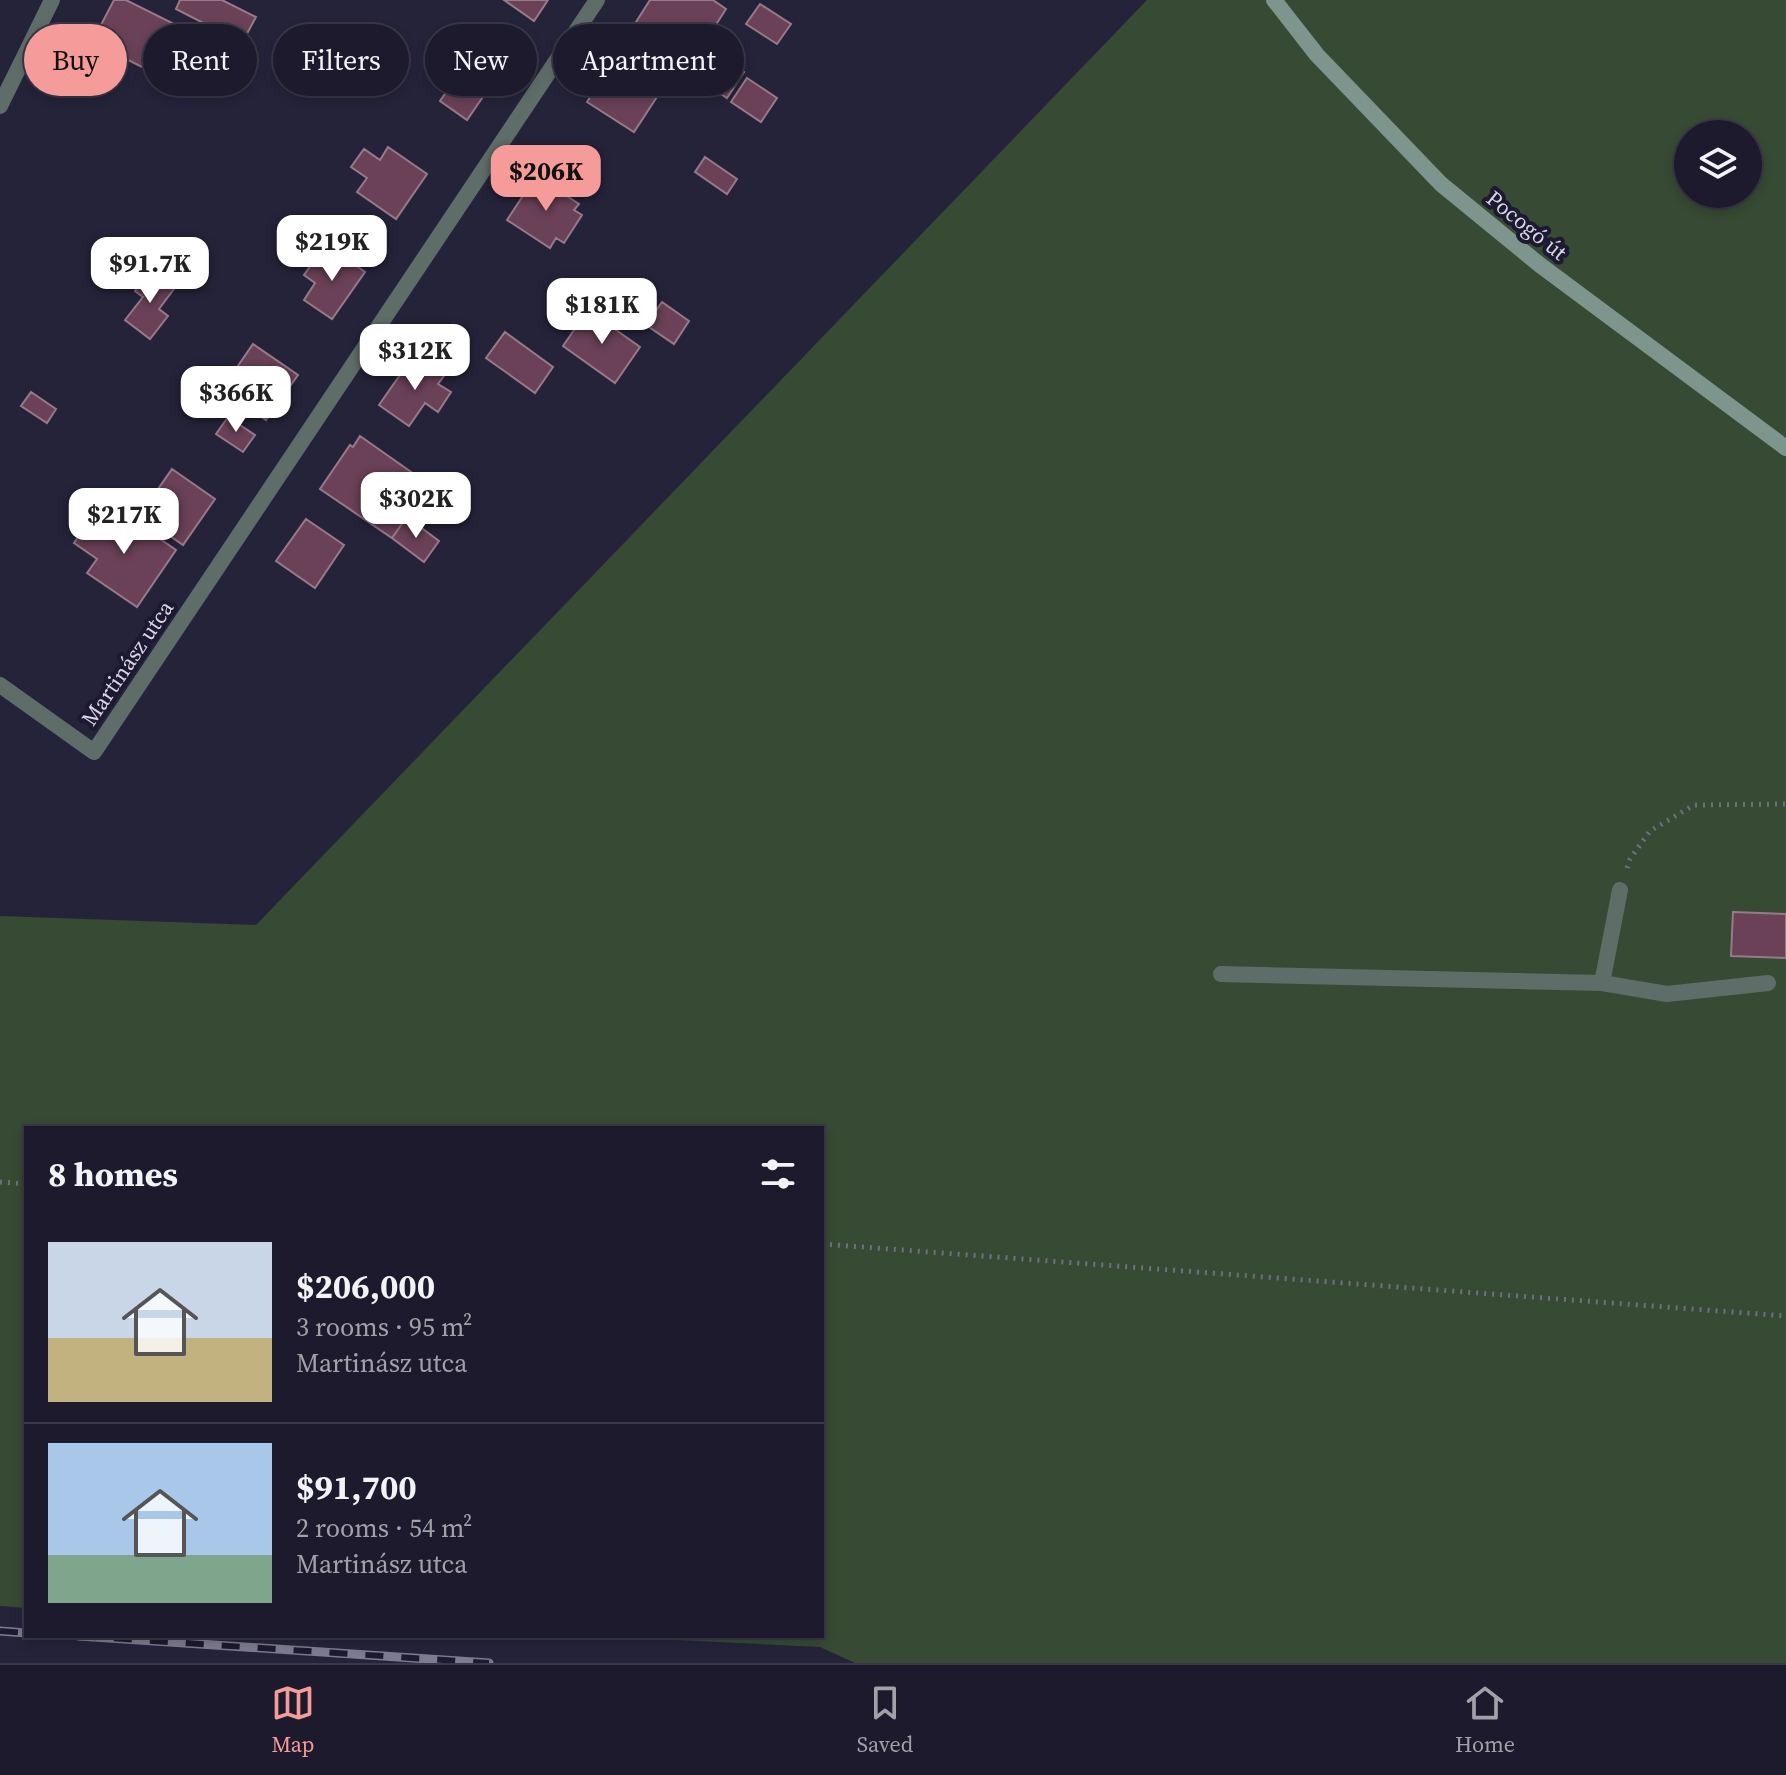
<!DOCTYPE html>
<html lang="en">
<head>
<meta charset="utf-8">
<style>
  :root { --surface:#1c1a2c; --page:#252334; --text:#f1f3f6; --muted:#a0a1a9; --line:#3a3848; --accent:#f59b99 }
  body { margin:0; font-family:"Source Serif 4",serif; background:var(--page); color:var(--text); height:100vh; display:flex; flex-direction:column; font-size:30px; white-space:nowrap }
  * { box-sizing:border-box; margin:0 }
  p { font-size:26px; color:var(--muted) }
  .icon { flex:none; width:44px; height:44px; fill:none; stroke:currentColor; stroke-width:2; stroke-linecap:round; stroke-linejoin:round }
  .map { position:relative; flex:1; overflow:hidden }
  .drawer { position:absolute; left:24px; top:1126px; width:800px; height:512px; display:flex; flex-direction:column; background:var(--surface); border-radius:0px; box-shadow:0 4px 12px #0003,0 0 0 2px var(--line) }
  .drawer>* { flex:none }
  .banner { position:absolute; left:24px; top:24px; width:800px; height:72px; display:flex; gap:16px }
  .fabs { position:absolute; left:1674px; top:120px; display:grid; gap:16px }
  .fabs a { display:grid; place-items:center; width:88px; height:88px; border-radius:50%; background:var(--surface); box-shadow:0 4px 12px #0003,0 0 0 2px var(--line); font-size:40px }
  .price { position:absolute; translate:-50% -68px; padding:0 18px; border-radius:16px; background:#fff; color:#222; font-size:26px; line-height:52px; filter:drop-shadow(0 2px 4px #0008) }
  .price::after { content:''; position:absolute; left:50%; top:48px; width:24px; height:18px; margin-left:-12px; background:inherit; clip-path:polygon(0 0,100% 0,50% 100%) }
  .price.selected { background:var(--accent); color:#111 }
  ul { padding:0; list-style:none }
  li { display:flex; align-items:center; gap:24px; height:200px; padding:0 24px }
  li+li { border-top:2px solid var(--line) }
  li span { display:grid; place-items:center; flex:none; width:224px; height:160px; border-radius:0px; color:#555 }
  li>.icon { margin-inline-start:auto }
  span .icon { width:96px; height:96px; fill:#fffc; stroke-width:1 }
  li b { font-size:34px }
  h2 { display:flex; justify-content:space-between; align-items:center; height:96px; padding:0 24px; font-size:34px }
  .tag { padding:0 28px; border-radius:36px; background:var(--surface); box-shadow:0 4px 12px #0003,0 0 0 2px var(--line); font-size:28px; line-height:72px }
  .tag.selected { background:var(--accent); color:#111 }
  .tab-bar { display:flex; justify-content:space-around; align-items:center; height:112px; border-top:2px solid var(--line); background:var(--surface); font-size:22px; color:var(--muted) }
  .tab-bar a { display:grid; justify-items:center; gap:4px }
  .tab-bar .selected { color:var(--accent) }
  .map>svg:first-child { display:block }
  .green { fill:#374a33; fill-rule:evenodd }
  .building { fill:#6a4157; stroke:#977988; stroke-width:2 }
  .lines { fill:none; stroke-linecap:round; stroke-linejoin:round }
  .path { stroke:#6f6e82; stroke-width:5; stroke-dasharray:2 6; stroke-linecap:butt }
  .lane { stroke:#5f6d68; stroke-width:16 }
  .street { stroke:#5f6d68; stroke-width:16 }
  .secondary { stroke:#7e958d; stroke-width:16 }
  .rail-casing { stroke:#7d7b8f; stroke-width:9 }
  .rail { stroke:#1c1930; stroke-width:6; stroke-dasharray:18; stroke-linecap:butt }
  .labels { text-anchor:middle; stroke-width:8; stroke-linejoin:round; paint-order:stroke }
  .street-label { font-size:22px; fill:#d7d6e6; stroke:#1c1930 }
</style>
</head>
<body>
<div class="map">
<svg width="1786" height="1663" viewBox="0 0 1786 1663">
  <rect width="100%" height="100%" fill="#25233a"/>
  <path class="green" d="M1147,0H1786V1663H855L820,1647L595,1636H822V1128H26V1608L0,1606V916L256,925ZM1688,134H1748V194H1688Z"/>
  <path class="building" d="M114,0H126L192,33L168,80L92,42Z
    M180,0H222L256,17L242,43L176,9Z
    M504,0H548L534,21Z
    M650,0H713L726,9L703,45L744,72L727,98L629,33Z
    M760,4L791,24L777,44L746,24Z
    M621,49L668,80L634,132L587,102Z
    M471,56L498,75L467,120L440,101Z
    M747,78L777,98L761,122L731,102Z
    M388,147L427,174L396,219L357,192L367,178L351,167L364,149L380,160Z
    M705,157L737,179L727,194L695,172Z
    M536,176L579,204L574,210L582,215L564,243L556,238L550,248L507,220Z
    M337,252L365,272L332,319L304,300L315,283L304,275L318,255L329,263Z
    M150,271L174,289L159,309L168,316L150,339L125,320L143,297L135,291Z
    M662,302L689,321L674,344L646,325Z
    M588,310L640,347L615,383L563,346Z
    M505,332L553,367L535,393L486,358Z
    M253,344L298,375L266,420L222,389Z
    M414,355L444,376L438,384L451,392L438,412L425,403L409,426L379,405Z
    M31,392L56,409L47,423L21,406Z
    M228,417L255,435L243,452L216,434Z
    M360,436L414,474L407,485L422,495L392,538L320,489L350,445L353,447Z
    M172,469L215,499L183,545L140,515Z
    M96,511L119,527L127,516L176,550L137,607L87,573L97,559L74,543Z
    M407,517L439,541L424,562L392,538Z
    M306,519L344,545L315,588L276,561Z
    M1733,912L1786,914V958L1731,956Z"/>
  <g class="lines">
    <path class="path" d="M1627,868L1630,859L1650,831L1694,805L1786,804
      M0,1182L26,1184
      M822,1244L1786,1316"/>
    <path class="lane" d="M1221,974L1602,983L1667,994L1768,983
      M1602,983L1620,890"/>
    <path class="street" d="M0,106L52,0
      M0,685L94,752L597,0"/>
    <path class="secondary" d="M1274,0L1317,55L1441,184L1540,265L1786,448"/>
    <g class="rail-casing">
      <path id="rail" d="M0,1631L26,1633
        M78,1636L489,1663"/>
    </g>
    <use href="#rail" class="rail"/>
  </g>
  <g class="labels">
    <g class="street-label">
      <text transform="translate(1527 225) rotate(39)" y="8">Pocogó út</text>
      <text transform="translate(127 663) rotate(-56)" y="8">Martinász utca</text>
    </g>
  </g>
</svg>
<div class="fabs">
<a><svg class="icon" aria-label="layers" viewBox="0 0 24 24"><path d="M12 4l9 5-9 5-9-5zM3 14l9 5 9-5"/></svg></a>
</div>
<b class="price selected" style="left:546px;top:213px">$206K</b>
<b class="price" style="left:332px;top:283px">$219K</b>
<b class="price" style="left:150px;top:305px">$91.7K</b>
<b class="price" style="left:602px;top:346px">$181K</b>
<b class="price" style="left:415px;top:392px">$312K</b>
<b class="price" style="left:236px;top:434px">$366K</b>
<b class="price" style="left:416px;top:540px">$302K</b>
<b class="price" style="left:124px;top:556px">$217K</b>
<div class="banner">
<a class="tag selected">Buy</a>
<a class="tag">Rent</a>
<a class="tag">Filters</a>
<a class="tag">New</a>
<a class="tag">Apartment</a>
</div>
<section class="drawer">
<h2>8 homes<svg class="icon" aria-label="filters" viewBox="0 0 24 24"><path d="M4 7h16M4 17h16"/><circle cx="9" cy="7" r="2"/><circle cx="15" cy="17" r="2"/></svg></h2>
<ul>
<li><span style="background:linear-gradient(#c9d6e8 60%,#c2b280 0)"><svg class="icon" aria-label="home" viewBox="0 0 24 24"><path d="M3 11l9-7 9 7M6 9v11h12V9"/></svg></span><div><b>$206,000</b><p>3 rooms · 95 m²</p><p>Martinász utca</p></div></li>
<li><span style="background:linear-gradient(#a9c7e8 70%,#7fa58c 0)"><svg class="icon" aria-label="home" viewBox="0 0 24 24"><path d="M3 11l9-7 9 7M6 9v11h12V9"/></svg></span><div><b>$91,700</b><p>2 rooms · 54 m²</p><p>Martinász utca</p></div></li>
</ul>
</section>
</div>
<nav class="tab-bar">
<a class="selected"><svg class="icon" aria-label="map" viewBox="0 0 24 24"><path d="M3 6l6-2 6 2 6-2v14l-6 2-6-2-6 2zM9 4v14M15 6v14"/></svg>Map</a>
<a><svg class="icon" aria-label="saved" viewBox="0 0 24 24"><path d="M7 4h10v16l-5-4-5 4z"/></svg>Saved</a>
<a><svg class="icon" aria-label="home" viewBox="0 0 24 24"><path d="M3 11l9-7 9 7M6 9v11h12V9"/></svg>Home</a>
</nav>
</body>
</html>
